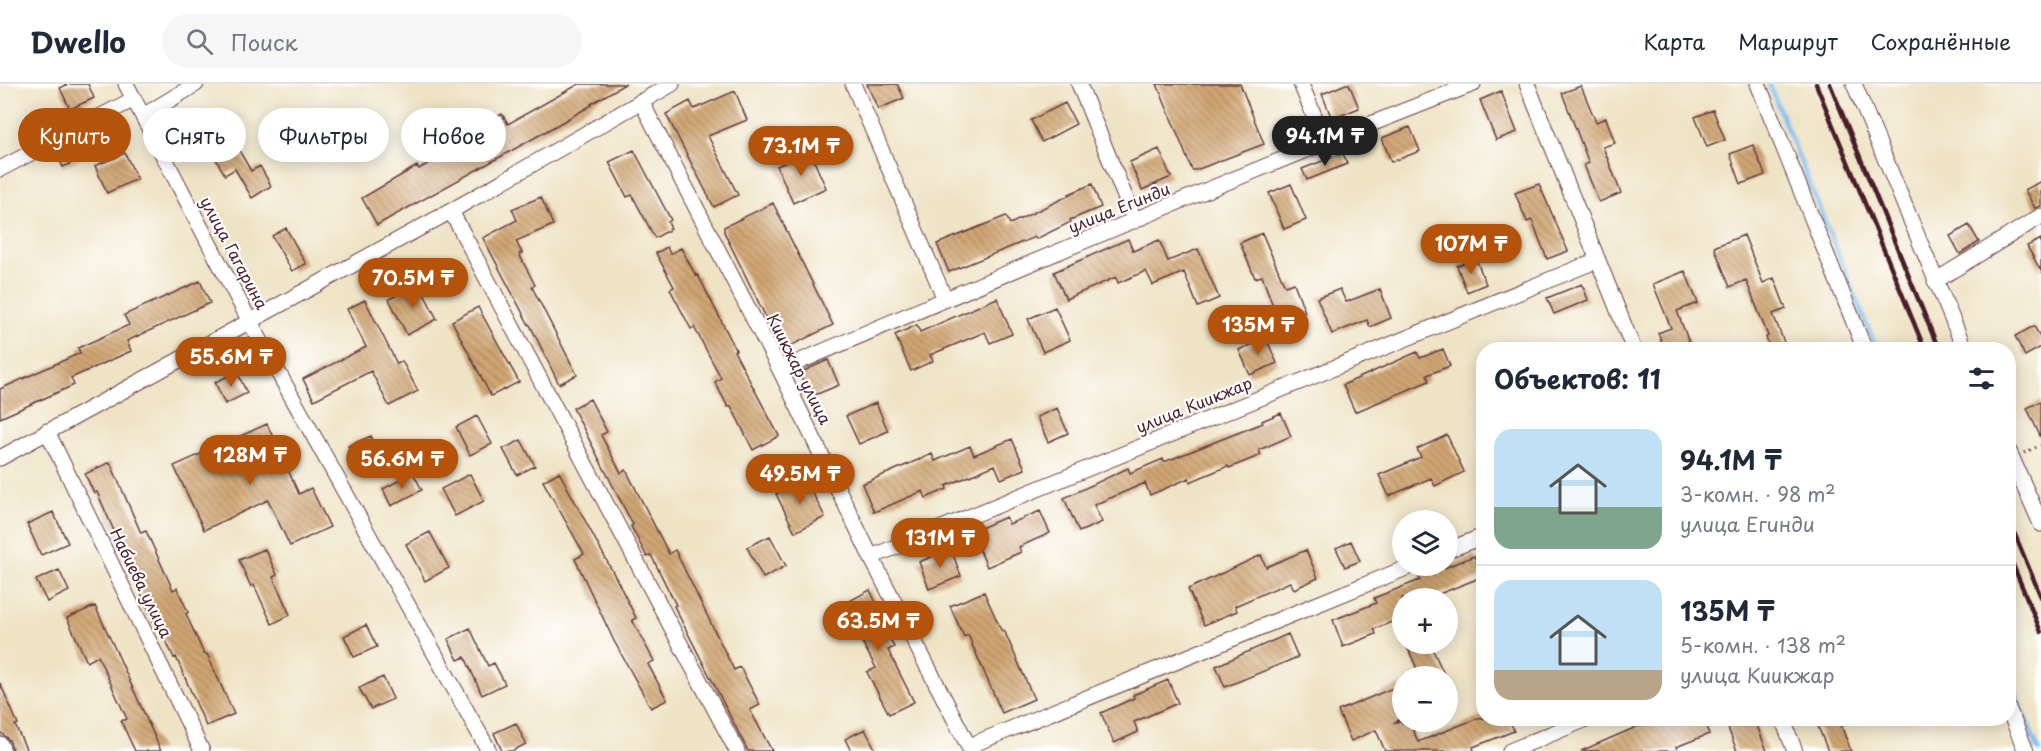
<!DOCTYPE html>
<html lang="ru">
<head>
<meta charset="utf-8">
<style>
  :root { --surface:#fff; --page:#f6f6f7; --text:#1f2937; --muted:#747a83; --line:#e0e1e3; --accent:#b45309 }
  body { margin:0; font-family:"Playpen Sans",sans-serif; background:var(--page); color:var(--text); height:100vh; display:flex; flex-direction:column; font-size:22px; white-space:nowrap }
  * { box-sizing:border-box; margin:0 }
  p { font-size:20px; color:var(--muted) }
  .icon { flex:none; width:33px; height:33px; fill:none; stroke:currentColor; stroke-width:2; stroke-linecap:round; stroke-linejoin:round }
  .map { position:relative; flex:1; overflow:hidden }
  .drawer { position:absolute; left:1476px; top:258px; width:540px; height:384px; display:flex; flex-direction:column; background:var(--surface); border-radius:24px; box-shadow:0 3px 15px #0003 }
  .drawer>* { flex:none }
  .top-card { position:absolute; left:18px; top:24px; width:570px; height:54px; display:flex; gap:12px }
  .fabs { position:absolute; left:1392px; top:426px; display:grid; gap:12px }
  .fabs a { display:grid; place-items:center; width:66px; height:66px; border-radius:50%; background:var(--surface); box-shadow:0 3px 15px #0003; font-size:30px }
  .price { position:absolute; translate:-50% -51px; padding:0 14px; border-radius:21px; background:var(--accent); color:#fff; font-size:20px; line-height:39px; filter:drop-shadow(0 2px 3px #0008) }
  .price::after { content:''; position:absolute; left:50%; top:36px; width:18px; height:14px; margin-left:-9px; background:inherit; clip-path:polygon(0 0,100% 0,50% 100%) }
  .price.selected { background:#222; color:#fff }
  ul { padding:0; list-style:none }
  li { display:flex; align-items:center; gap:18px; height:150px; padding:0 18px }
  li+li { border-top:2px solid var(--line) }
  li span { display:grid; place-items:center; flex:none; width:168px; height:120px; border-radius:18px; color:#555 }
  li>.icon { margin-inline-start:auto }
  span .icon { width:72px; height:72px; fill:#fffc; stroke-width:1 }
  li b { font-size:26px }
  h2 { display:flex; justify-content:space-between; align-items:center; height:72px; padding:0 18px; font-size:26px }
  .tag { padding:0 21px; border-radius:27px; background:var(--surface); box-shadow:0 3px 15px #0003; font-size:21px; line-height:54px }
  .tag.selected { background:var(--accent); color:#fff }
  header { display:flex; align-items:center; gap:36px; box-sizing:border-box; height:84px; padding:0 30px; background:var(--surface); border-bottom:2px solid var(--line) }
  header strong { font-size:28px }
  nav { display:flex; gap:33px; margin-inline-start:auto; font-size:21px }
  .search { width:420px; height:54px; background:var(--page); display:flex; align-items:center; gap:15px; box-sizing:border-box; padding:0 21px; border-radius:33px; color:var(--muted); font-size:22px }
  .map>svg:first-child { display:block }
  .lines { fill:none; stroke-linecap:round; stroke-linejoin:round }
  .stream { stroke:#7bbef1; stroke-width:4.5 }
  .building { fill:url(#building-back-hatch) }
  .minor-casing { stroke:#633c42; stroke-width:17 }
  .path { stroke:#633c42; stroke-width:3; stroke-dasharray:1.5 4.5; stroke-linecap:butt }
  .minor { stroke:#fff; stroke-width:15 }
  .rail { stroke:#4a1f2b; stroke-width:4.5 }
  .labels { text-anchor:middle; stroke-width:4.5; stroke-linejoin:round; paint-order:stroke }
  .street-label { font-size:16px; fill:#4a1f2b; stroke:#fff }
</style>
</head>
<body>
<header>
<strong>Dwello</strong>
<div class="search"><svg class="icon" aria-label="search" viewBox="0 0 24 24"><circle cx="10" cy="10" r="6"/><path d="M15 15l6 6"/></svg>Поиск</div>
<nav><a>Карта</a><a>Маршрут</a><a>Сохранённые</a></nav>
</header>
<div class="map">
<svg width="2041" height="667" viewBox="0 0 2041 667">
  <defs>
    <pattern id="building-back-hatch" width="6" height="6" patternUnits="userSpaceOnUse" patternTransform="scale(1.5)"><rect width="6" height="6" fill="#d0a673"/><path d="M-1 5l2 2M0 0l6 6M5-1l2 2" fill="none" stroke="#ab875f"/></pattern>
  </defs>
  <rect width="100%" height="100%" fill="#fff"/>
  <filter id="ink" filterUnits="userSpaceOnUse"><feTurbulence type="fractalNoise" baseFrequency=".0167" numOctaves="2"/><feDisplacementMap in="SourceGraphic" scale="12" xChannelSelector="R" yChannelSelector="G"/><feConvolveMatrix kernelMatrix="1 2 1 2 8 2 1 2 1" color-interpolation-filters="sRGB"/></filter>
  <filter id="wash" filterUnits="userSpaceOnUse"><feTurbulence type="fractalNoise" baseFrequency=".008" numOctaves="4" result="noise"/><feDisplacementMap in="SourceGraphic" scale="24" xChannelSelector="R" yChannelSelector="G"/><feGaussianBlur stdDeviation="1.35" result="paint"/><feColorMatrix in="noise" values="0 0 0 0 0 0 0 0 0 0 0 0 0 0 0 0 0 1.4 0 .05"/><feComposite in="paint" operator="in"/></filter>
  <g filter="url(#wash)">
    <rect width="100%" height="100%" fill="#efe3c5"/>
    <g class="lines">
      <path class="stream" d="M1769,0L1877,266
        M2008,591L2039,667"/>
    </g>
    <g id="blocks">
      <path class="building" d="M68,0H88L94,14L70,25L60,4Z
        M579,0H625L591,20L592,21L529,57L377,141L362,114L417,82L419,85L467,57L464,52L502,30L508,40Z
        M867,0H897L904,14L878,25Z
        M1157,0H1240L1264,60L1196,86H1192Z
        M1346,0H1349L1359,24L1332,35L1322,10Z
        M1581,2L1596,38L1606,34L1615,59L1603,63L1621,109L1599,118L1584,81L1589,79L1562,9Z
        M735,7L747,36L708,52L738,111L714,123L666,30L690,17L694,25Z
        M1501,7L1517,48L1496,56L1480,16Z
        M1065,19L1076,40L1042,58L1031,36Z
        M1713,26L1725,56L1707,63L1695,33Z
        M1410,43L1420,67L1391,78L1382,54Z
        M230,51L251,87L260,82L271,102L252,114L235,85L225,91L209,63Z
        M84,52L92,70L63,83L56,67Z
        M1753,61L1765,91L1741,100L1730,70Z
        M1159,65L1171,93L1142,106L1130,78Z
        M634,66L671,136L668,138L671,145L655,154L632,111L627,113L609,78Z
        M810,68L826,104L793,119L777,82Z
        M125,69L137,95L107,109L95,82Z
        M1343,69L1347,80L1307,96L1302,85Z
        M2041,97V122L2035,124L2025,106Z
        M1092,100L1101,123L1070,136L1071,138L1036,155L1035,153L949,188L937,160L1006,132L1010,140L1070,111L1069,110Z
        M1291,100L1306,136L1284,145L1269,109Z
        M1539,100L1568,167L1547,175L1532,136L1527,138L1515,109Z
        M541,113L553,141L516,157L522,169L519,170L535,201L532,203L577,291L559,300L530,241H529L483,154L517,136L512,125Z
        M773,119L833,241L782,266L724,148V143Z
        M1969,141L1979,158L1960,170L1950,152Z
        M286,144L306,180L292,187L272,152Z
        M1262,149L1285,202L1294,199L1305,228L1279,238L1262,192L1255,194L1240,159Z
        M1744,151L1763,199L1774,194L1786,225L1773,230L1787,266H1770L1766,253L1768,252L1746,196L1730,203L1714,163Z
        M1128,155L1133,167L1159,156L1168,177L1198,165L1219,214L1198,223L1184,188L1153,201L1146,187L1118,199L1116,193L1066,215L1054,188Z
        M2041,155V187L2027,162Z
        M667,163L670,170L681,164L696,192L698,191L736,266L734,267L779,352L753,366L731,322L728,323L715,298L721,294L694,243L691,245L670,205L674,203L656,169Z
        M1476,175L1486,200L1467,208L1457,182Z
        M1685,187L1698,219L1677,227L1692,266H1665L1658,249L1671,244L1653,200Z
        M200,197L210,219L127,257L131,267L71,294L74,301L0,334V305L80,269L78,264L129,241L124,231Z
        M419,200L437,235L407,251L389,215Z
        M1582,200L1588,216L1554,230L1547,214Z
        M1340,205L1346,218L1380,205L1391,234L1370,243L1367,236L1332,250L1317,214Z
        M997,214L1012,250L990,259L985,248L930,271L933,277L911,287L895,251L917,241L920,248Z
        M365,216L397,280L402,277L418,307L389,322L371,287L314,316L303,295L366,263L347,225Z
        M478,223L519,298L491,312L452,237Z
        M1055,223L1070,256L1043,268L1028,235Z
        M2034,242L2041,255V263L2025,272L2015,252Z
        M1266,254L1277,279L1250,291L1239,266Z
        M1443,265L1450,282L1427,291L1429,297L1355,328L1343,301L1417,268L1420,274Z
        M828,276L839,301L810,313L799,289Z
        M237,288L247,309L225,320L215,298Z
        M590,315L607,348L601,351L621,389L626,386L669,470L675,466L734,586L740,583L760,621L750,626L772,667H748L674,522L676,521L651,471L647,473L631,442L633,441L573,324Z
        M2041,317V354L2027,324Z
        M876,319L888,347L859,360L846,332Z
        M1057,324L1068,349L1048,358L1037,333Z
        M1281,329L1291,352L1259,366L1261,371L1229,384L1228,382L1190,398L1189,394L1150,411L1145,399L1094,421L1102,438L1079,448L1064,414L1128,384L1130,389L1163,375L1164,378L1263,339L1262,337Z
        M477,332L492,360L470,371L456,343Z
        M267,340L299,410L311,404L330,443L290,462L268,416L204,446L174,382Z
        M1447,351L1464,388L1435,402L1431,394L1389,412L1379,391L1421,373L1417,365Z
        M371,352L381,374L358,384L348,362Z
        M1012,355L1025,385L1001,395L995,381L946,402L947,405L926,414L923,407L874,428L862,400L932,370L935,377L970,362L974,371Z
        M521,356L535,382L517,391L503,365Z
        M110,378L141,449L146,447L173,506L177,504L188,528L186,530L204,570H207L234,630L206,642L176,573L174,574L159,542L156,543L97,408L94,409L85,390Z
        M559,388L616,494L636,534L632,536L654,577L648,580L667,616L651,624L614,557L575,475L584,470L543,397Z
        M413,389L422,406L391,422L383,405Z
        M470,390L484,417L455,432L441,405Z
        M805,394L825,433L795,448L776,410Z
        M1040,427L1050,449L1019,463L1021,468L987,483L972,448L1006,433L1009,440Z
        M53,428L68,459L41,471L27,440Z
        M430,448L449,484L425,497L406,460Z
        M770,452L786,482L763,494L747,463Z
        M1351,457L1360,477L1345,483L1336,464Z
        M265,465L277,491L273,493L290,531L272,540L254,501L251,503L239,476Z
        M951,465L961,492L929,505L919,478Z
        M1306,466L1318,494L1294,505L1290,498L1235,522L1237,527L1204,541L1188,505L1261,471L1266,483Z
        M1474,472L1482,493L1429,514H1402V534L1374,545L1376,550L1343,563L1333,536L1376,519L1374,514L1420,496L1419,494Z
        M59,486L69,507L47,518L36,496Z
        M870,506L878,523L875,525L894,563L888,566L914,618L889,630L867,588L876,584L842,521Z
        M984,508L1002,548L1004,546L1034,615L1002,629L968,551L964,553L950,522Z
        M95,522L117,569L161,667H135L121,637L127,635L98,572L87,578L67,534Z
        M366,541L377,563L354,573L344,552Z
        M470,544L488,582L494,579L505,600L482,611L465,573L458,576L448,555Z
        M1288,550L1298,573L1225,603L1216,582Z
        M1413,560H1430L1445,592H1420L1407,562Z
        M383,593L393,615L371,625L359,604Z
        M1168,596L1178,619L1134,638L1138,648L1114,659L1101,629L1134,614L1133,611Z
        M0,599L18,640L15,641L27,667H13L9,656L0,648Z
        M1400,601L1402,608V634L1395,638H1410L1418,658L1478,634H1509L1514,647L1473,663L1474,667H1385L1376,646L1351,657L1338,627Z
        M1657,634H1703L1709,650L1676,663L1678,667H1581Z
        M1754,634L1767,667H1737L1728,644Z
        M1830,634H1838L1851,667H1828L1817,640Z
        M516,639L526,660L512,667H502L494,649Z
        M865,645L876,667H851L845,655Z"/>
    </g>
  </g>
  <g filter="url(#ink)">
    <use href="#blocks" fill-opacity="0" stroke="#633c42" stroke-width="1.5"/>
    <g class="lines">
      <g class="minor-casing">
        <path id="minor" d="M126,0L249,236L489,667
          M853,0L945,215
          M1079,0L1135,137
          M1301,0L1325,58
          M1527,0L1634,266
          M1758,0L1865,266
          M1854,0L1965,266
          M641,17L780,286L871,473L971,667
          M143,32L196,0
          M0,85L134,15
          M451,127L737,667
          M1935,197L2041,132
          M780,286C1010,187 1240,90 1473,0
          M47,347L202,667
          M2008,365L2041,440
          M0,374L451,127L672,0
          M1448,466L1484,452
          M871,473L1598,176
          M2008,624L2026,667
          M1782,634L1795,667
          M0,660L3,667
          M969,662L1411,482
          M1510,667L1589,634"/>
      </g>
      <path class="path" d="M2024,369L2041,361"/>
      <use href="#minor" class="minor"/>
      <path class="rail" d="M1816,0L1925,266
        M1830,0L1939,266
        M2008,434L2041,513
        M2008,469L2041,548"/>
    </g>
  </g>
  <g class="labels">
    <g class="street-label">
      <text transform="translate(1119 124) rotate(-22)" y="6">улица Егинди</text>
      <text transform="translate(234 169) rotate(62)" y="6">улица Гагарина</text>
      <text transform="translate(799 285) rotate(63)" y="6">Киикжар улица</text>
      <text transform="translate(1194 321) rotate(-22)" y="6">улица Киикжар</text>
      <text transform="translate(141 499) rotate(64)" y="6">Набиева улица</text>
    </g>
  </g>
</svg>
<div class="fabs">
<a><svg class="icon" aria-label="layers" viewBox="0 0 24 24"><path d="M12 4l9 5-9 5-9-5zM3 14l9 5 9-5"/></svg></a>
<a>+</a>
<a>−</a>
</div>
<b class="price selected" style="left:1325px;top:83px">94.1M ₸</b>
<b class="price" style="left:801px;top:93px">73.1M ₸</b>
<b class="price" style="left:1471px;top:191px">107M ₸</b>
<b class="price" style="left:413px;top:225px">70.5M ₸</b>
<b class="price" style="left:1258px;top:272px">135M ₸</b>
<b class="price" style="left:231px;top:304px">55.6M ₸</b>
<b class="price" style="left:250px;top:402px">128M ₸</b>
<b class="price" style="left:402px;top:406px">56.6M ₸</b>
<b class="price" style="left:800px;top:421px">49.5M ₸</b>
<b class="price" style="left:940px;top:485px">131M ₸</b>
<b class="price" style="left:878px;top:568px">63.5M ₸</b>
<div class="top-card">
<a class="tag selected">Купить</a>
<a class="tag">Снять</a>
<a class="tag">Фильтры</a>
<a class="tag">Новое</a>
</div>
<section class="drawer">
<h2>Объектов: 11<svg class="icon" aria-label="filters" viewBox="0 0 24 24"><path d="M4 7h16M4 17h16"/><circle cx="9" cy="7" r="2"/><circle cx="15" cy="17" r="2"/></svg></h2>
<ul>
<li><span style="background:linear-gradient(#bfe0f5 65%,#7fa58c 0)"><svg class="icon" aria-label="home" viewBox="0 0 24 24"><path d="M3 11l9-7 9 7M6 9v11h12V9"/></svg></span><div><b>94.1M ₸</b><p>3-комн. · 98 m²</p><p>улица Егинди</p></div></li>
<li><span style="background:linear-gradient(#bfe0f5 75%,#b9a48a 0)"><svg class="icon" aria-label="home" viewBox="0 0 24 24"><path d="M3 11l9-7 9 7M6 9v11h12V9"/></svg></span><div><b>135M ₸</b><p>5-комн. · 138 m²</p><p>улица Киикжар</p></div></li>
</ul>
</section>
</div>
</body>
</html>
